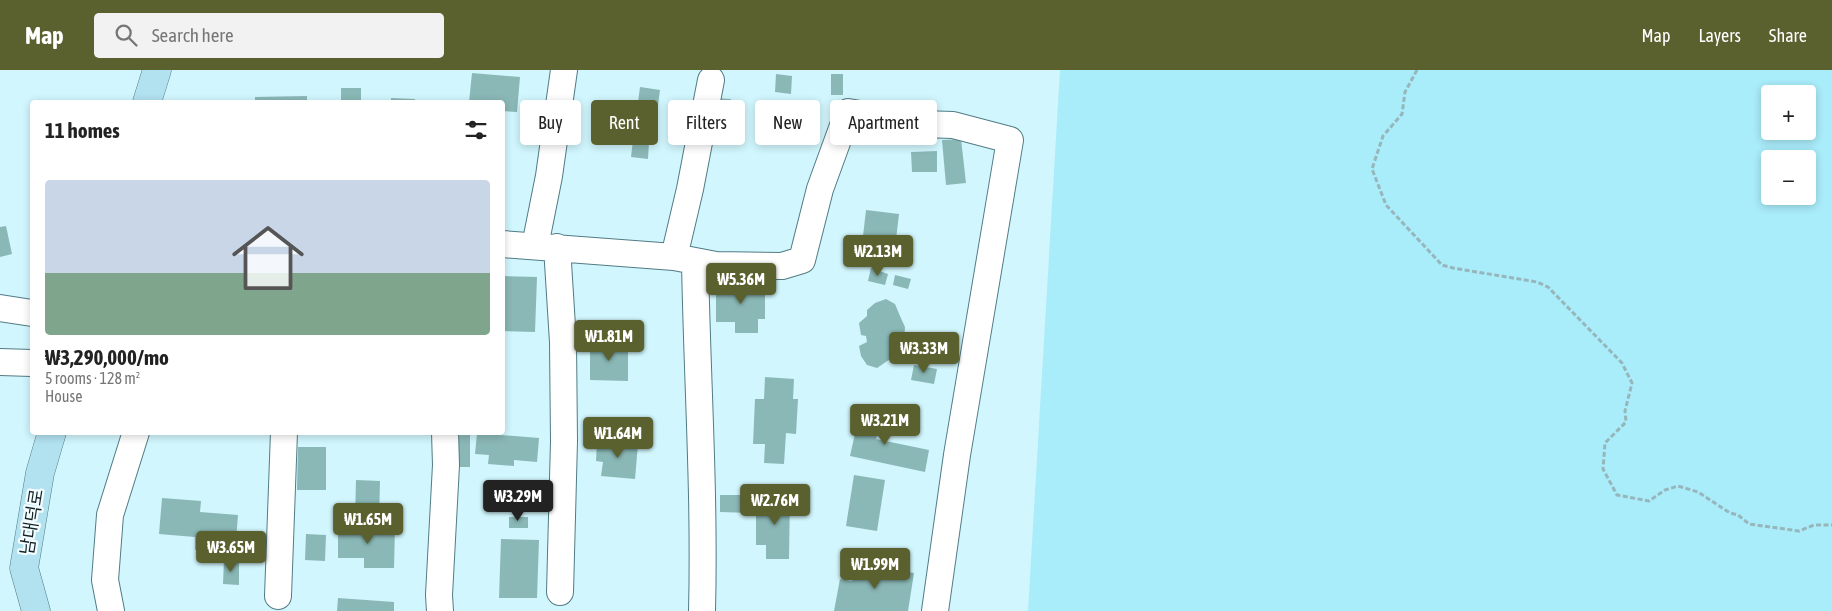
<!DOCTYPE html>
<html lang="en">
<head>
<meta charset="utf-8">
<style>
  :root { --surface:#fff; --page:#f2f2f2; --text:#222; --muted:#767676; --line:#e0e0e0; --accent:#5a602e }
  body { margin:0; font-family:"Asap Condensed","Noto Sans KR",sans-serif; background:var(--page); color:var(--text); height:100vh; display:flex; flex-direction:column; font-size:19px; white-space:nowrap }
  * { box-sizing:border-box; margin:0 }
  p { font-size:16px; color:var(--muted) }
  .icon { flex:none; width:28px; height:28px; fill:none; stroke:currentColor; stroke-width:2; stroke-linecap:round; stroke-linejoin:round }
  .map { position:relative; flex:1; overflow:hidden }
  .drawer { position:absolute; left:30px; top:30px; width:475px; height:335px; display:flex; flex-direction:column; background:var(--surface); border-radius:5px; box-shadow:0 2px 8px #0003 }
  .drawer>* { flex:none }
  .hud { position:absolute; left:520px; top:30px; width:475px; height:45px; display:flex; gap:10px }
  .controls { position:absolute; left:1761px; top:15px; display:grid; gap:10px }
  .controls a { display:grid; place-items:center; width:55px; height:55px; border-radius:5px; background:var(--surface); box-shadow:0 2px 8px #0003; font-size:25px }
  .price { position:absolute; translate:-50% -42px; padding:0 11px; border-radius:5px; background:var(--accent); color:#fff; font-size:16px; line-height:32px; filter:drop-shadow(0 1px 2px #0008) }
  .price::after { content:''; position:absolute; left:50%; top:30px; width:15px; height:11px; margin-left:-8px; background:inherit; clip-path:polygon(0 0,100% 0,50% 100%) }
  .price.on { background:#222; color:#fff }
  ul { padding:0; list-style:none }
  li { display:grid; align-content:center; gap:10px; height:265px; padding:0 15px }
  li+li { border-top:1px solid var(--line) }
  li span { display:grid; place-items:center; height:155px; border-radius:5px; color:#555 }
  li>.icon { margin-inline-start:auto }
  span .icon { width:90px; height:90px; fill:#fffc; stroke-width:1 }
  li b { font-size:21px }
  h2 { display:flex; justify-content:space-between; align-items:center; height:60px; padding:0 15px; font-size:21px }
  .pill { padding:0 18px; border-radius:5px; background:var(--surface); box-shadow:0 2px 8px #0003; font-size:18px; line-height:45px }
  .pill.on { background:var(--accent); color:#fff }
  header { display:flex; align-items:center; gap:30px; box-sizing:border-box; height:70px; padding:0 25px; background:var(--accent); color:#fff }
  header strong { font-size:24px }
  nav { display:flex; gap:28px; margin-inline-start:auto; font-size:18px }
  .search { width:350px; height:45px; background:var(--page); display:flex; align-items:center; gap:12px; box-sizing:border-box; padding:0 18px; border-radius:5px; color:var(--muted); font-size:19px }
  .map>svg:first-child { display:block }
  .green { fill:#a9ecfa; fill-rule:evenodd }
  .building { fill:#8ab8b6 }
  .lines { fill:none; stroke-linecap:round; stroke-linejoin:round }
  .minor-casing { stroke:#517c84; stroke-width:28 }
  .secondary-casing { stroke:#517c84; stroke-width:29 }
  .path { stroke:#96b6bb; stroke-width:3; stroke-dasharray:5 2.5; stroke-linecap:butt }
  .minor { stroke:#fff; stroke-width:26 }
  .secondary { stroke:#b2e1f0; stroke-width:28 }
  .labels { text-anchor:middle; stroke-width:4.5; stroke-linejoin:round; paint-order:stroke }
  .street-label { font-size:18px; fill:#122427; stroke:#f4fdff }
</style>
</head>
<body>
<header>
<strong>Map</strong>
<div class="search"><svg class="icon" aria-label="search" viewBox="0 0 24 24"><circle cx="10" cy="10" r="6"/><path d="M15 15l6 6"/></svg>Search here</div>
<nav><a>Map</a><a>Layers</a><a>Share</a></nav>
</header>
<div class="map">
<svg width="1832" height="541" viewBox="0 0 1832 541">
  <rect width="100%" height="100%" fill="#d1f6fd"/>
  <path class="green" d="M1060,0H1832V541H1028ZM1770,24H1808V61H1770ZM1770,89H1808V126H1770Z"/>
  <path class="building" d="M472,3L520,7L517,42L502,41V32H469Z
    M776,4L792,6L791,24L775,22Z
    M831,4H843V25H831Z
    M640,17L660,20L656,51L636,48Z
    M341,18H361V32H341Z
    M307,26V32H255V27Z
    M391,28L415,29V32H391Z
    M712,28L731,29L730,51H712Z
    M961,69L966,113L946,115L942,70Z
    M633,70L649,72L648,89L631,87Z
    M937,81V102H912L911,82Z
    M866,140L899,144L893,195L860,192Z
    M6,156L12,184L0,187V157Z
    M871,198L888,204L885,215L868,211Z
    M895,205L911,209L908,219L893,215Z
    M502,206L537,207L535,262L502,261Z
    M724,208L752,209V221L765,220V249H758V263H735V252H716V220H724Z
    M886,229L895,234L900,246L905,257L904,271L896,285L877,298L867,295L861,286L859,276L867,272L866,266L861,265L859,253L867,246V240L875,233Z
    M590,273L628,274V311L590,310Z
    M914,295L937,299L934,314L911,310Z
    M765,307L794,309L793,329H798L796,364L786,363L784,394L764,393L765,374H753L755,329H764Z
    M860,341L882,345L876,369L929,380L925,402L850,386Z
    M450,362H470V397H450Z
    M477,363L539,368L537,392L514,390V396L488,394L489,385L475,384Z
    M597,371L638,374L635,409L601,406L603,392L596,391Z
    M298,377H326V420H297Z
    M854,405L885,410L877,461L846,456Z
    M356,410L380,411L379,451L355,450Z
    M767,422H790L789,489H766V475H756V446H767Z
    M720,425H751V443L720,442Z
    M162,428L201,431L200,442L238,445L235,483L195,480V467L159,464Z
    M509,447H528V458H509Z
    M338,455L395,456L394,498H364V488H338Z
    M306,464L326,465L325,491L305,490Z
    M501,469L539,470L537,528H499Z
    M224,490L239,491V515L223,514Z
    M854,493L914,503L908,541H834L840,509L852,511Z
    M338,528L394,532V541H337Z"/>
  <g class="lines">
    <g class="minor-casing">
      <path id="minor" d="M502,174L674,187L716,195L782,196L802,190L820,119L848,42L921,54L953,55L1010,70L957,385L935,541
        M535,176L549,106L564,0
        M557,177L563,272L564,371L560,522
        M674,187L690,119L711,10
        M695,191C697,308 705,424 702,541
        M0,238L32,243
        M0,292L32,293
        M278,526L284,362
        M111,541L105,510L110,445L136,362
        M440,541L439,525L446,395L445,362"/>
    </g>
    <g class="secondary-casing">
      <path id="secondary" d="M147,32L157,0
        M36,541L24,498L40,403L52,362"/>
    </g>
    <path class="path" d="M1417,0L1405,22L1402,44L1383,66L1372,99L1386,135L1442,195L1453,198L1537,212L1548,217L1622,293L1632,313L1625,341L1626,352L1605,373L1603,399L1617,425L1649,431L1665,420L1678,416L1698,422L1730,443L1738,445L1749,454L1799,461L1814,455H1832"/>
    <use href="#minor" class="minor"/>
    <use href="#secondary" class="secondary"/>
  </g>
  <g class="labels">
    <g class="street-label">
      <text transform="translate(32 452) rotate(-81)" y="6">남대덕로</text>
    </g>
  </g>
</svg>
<div class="controls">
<a>+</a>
<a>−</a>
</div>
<b class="price" style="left:878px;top:207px">₩2.13M</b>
<b class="price" style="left:741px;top:235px">₩5.36M</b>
<b class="price" style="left:609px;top:292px">₩1.81M</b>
<b class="price" style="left:924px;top:304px">₩3.33M</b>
<b class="price" style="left:885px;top:376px">₩3.21M</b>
<b class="price" style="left:618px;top:389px">₩1.64M</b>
<b class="price on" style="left:518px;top:452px">₩3.29M</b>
<b class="price" style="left:775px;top:456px">₩2.76M</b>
<b class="price" style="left:368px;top:475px">₩1.65M</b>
<b class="price" style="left:231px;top:503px">₩3.65M</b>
<b class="price" style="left:875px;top:520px">₩1.99M</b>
<div class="hud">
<a class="pill">Buy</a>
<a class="pill on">Rent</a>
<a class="pill">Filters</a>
<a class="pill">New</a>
<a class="pill">Apartment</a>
</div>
<section class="drawer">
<h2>11 homes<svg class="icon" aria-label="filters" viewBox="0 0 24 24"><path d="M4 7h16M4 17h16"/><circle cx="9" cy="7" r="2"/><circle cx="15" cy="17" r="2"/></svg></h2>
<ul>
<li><span style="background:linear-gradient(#c9d6e8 60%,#7fa58c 0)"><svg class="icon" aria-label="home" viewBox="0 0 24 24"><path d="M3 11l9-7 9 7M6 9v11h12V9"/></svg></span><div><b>₩3,290,000/mo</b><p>5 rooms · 128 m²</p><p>House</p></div></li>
</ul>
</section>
</div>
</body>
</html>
